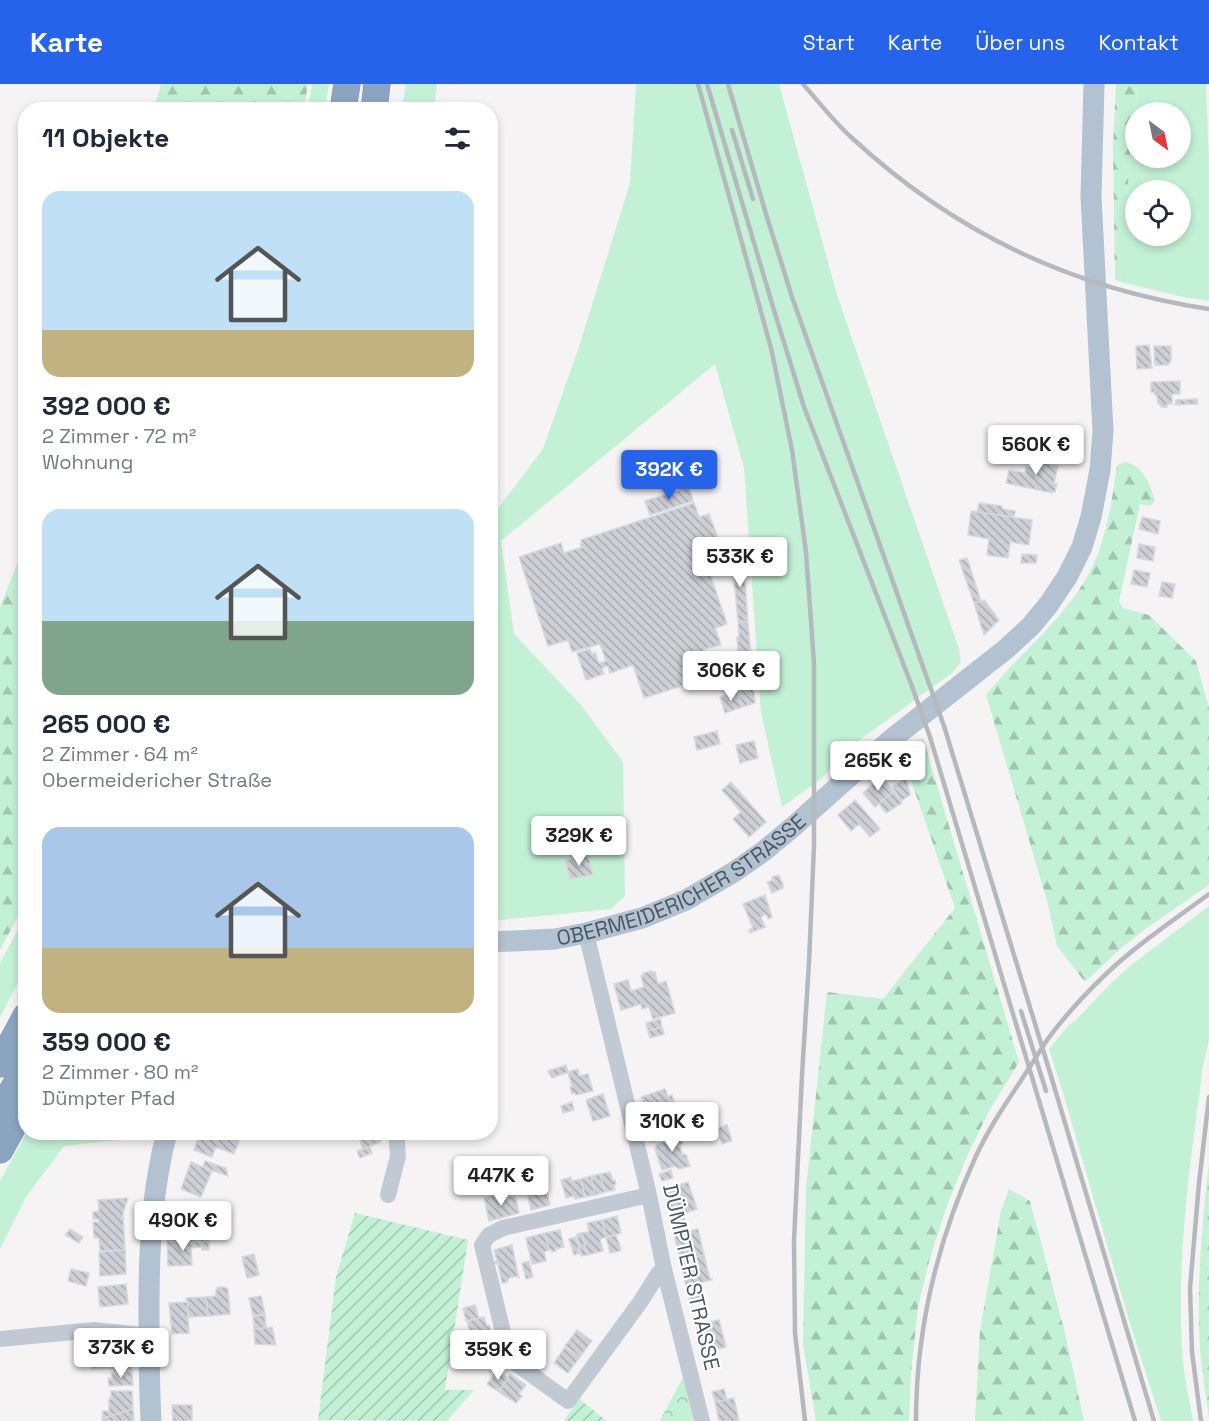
<!DOCTYPE html>
<html lang="de">
<head>
<meta charset="utf-8">
<style>
  :root { --surface:#fff; --page:#f6f6f7; --text:#1f2937; --muted:#747a83; --accent:#2563eb }
  body { margin:0; font-family:"Space Grotesk",sans-serif; background:var(--page); color:var(--text); height:100vh; display:flex; flex-direction:column; font-size:22px; white-space:nowrap }
  * { box-sizing:border-box; margin:0 }
  p { font-size:20px; color:var(--muted) }
  .icon { flex:none; width:33px; height:33px; fill:none; stroke:currentColor; stroke-width:2; stroke-linecap:round; stroke-linejoin:round }
  .map { position:relative; flex:1; overflow:hidden }
  .side { position:absolute; left:18px; top:18px; width:480px; height:1038px; display:flex; flex-direction:column; background:var(--surface); border-radius:24px; box-shadow:0 3px 9px #0003 }
  .side>* { flex:none }
  .needle { width:39px; rotate:147deg }
  .buttons { position:absolute; left:1125px; top:18px; display:grid; gap:12px }
  .buttons a { display:grid; place-items:center; width:66px; height:66px; border-radius:50%; background:var(--surface); box-shadow:0 3px 9px #0003; font-size:30px }
  .price { position:absolute; translate:-50% -51px; padding:0 14px; border-radius:6px; background:#fff; color:#222; font-size:20px; line-height:39px; filter:drop-shadow(0 2px 3px #0008) }
  .price::after { content:''; position:absolute; left:50%; top:36px; width:18px; height:14px; margin-left:-9px; background:inherit; clip-path:polygon(0 0,100% 0,50% 100%) }
  .price.current { background:var(--accent); color:#fff }
  ul { padding:0; list-style:none }
  li { display:grid; align-content:center; gap:12px; height:318px; padding:0 24px }
  li span { display:grid; place-items:center; height:186px; border-radius:18px; color:#555 }
  li>.icon { margin-inline-start:auto }
  span .icon { width:108px; height:108px; fill:#fffc; stroke-width:1 }
  li b { font-size:26px }
  h2 { display:flex; justify-content:space-between; align-items:center; height:72px; padding:0 24px; font-size:26px }
  header { display:flex; align-items:center; gap:36px; box-sizing:border-box; height:84px; padding:0 30px; background:var(--accent); color:#fff }
  header strong { font-size:28px }
  nav { display:flex; gap:33px; margin-inline-start:auto; font-size:21px }
  .map>svg:first-child { display:block }
  .grass { fill:#c3f1d5; fill-rule:evenodd }
  .forest { fill:url(#forest-firs) }
  .park { fill:url(#park-crowns) }
  .garden { fill:url(#garden-furrows) }
  .building { fill:url(#building-back-hatch); stroke:#d7d9de; stroke-width:1.5 }
  .lines { fill:none; stroke-linecap:round; stroke-linejoin:round }
  .highway-casing { stroke:#7690ad; stroke-width:27 }
  .minor { stroke:#c1cad2; stroke-width:16 }
  .major { stroke:#b3c2d1; stroke-width:21 }
  .highway { stroke:#8ba5c1; stroke-width:26 }
  .rail { stroke:#b5b8bd; stroke-width:4.5 }
  .labels { text-anchor:middle; stroke-width:4.5; stroke-linejoin:round; paint-order:stroke }
  .street-label { font-size:21px; fill:#4a5661; stroke:#fff }
</style>
</head>
<body>
<header>
<strong>Karte</strong>
<nav><a>Start</a><a>Karte</a><a>Über uns</a><a>Kontakt</a></nav>
</header>
<div class="map">
<svg width="1209" height="1337" viewBox="0 0 1209 1337">
  <defs>
    <pattern id="forest-firs" width="22" height="20" patternUnits="userSpaceOnUse" patternTransform="scale(1.5)"><rect width="22" height="20" fill="#c3f1d5"/><path d="M5 1l3.5 6h-7zM16 11l3.5 6h-7z" fill="#a0c6b0"/></pattern>
    <pattern id="park-crowns" width="20" height="18" patternUnits="userSpaceOnUse" patternTransform="scale(1.5)"><rect width="20" height="18" fill="#c3f1d5"/><path d="M2 6a3 3 0 1 1 6 0M12 15a3 3 0 1 1 6 0" fill="none" stroke="#a0c6b0"/></pattern>
    <pattern id="garden-furrows" width="10" height="10" patternUnits="userSpaceOnUse" patternTransform="scale(1.5)"><rect width="10" height="10" fill="#c3f1d5"/><path d="M-1 1l2-2M0 10L10 0M9 11l2-2" fill="none" stroke="#a0c6b0"/></pattern>
    <pattern id="building-back-hatch" width="6" height="6" patternUnits="userSpaceOnUse" patternTransform="scale(1.5)"><rect width="6" height="6" fill="#cdcfd5"/><path d="M-1 5l2 2M0 0l6 6M5-1l2 2" fill="none" stroke="#a8abb0"/></pattern>
  </defs>
  <rect width="100%" height="100%" fill="#f5f3f3"/>
  <path class="grass" d="M312,0H329L325,25H308Z
    M406,0H437L434,25H402Z
    M636,0H779L837,211L959,565L961,578L952,589L850,663L822,694L782,723L761,628L744,384L715,280L501,457L514,550L581,621L623,678L625,812L611,825L491,837L490,435L543,365L578,266L630,99Z
    M1138,0H1206L1209,79V217L1183,213L1125,199V139L1130,72ZM1136,28H1180V74H1136ZM1136,106H1180V152H1136Z
    M1209,822V956L1202,986L1201,998C1189,1086 1177,1175 1182,1264C1183,1288 1189,1313 1193,1337H1161L1128,1233L1063,1009L1049,965L1069,941L1077,935L1108,902L1130,882Z
    M25,832V886L0,933V879Z
    M27,1048L137,1049L135,1054L64,1062L26,1113L0,1165V1097Z"/>
  <path class="forest" d="M161,0H308L304,25H154Z
    M1116,0H1138L1130,72L1125,139V199L1115,196L1113,63Z
    M1125,378C1143,381 1151,402 1155,417L1150,422L1140,420L1119,517L1123,524L1149,531L1196,577L1209,624V801L1141,848L1118,867L1085,898L1057,862L1048,820L986,611C996,599 1006,587 1017,576C1049,544 1083,511 1099,467C1109,439 1113,410 1117,381Z
    M25,460V819L0,866V523Z
    M923,654L1019,978L989,1027L967,1072L947,1122L930,1174L918,1222L911,1290L909,1337H816L803,1260L806,1104L827,908L883,915L955,824L900,664Z
    M1209,1078V1334C1206,1311 1202,1288 1200,1266C1196,1203 1202,1140 1209,1078Z
    M1009,1105L1030,1117L1065,1249L1084,1337H975L980,1246L1001,1127Z"/>
  <path class="park" d="M683,1293L693,1337H660Z"/>
  <path class="garden" d="M355,1129L468,1156L445,1306H474L447,1337L318,1336L336,1193Z
    M579,1315L607,1337H564Z"/>
  <path class="building" d="M1149,261L1152,284L1137,285L1136,262Z
    M1154,262H1171V276L1168,281H1155Z
    M1180,297V310H1172V320H1167V323H1161L1160,320H1158L1157,311H1155V308H1151V298Z
    M1197,315L1198,320L1175,321L1176,316Z
    M1041,372L1051,375L1050,381L1058,382L1054,399L1057,400L1055,408L1053,407L1052,409L1006,399L1009,386L1025,389L1026,383L1030,384L1031,377L1039,378Z
    M689,403L693,417L650,431L645,417Z
    M694,419L699,433L709,430L718,454L713,456L717,468L704,472L727,540L716,544L715,543L721,561L704,565L706,572L718,568L721,577L715,579L719,590L644,614L633,581L610,589L608,582L602,584L604,590L586,596L577,569L590,565L592,570L595,568L599,579L606,577L600,560L572,568L568,556L548,562L519,473L561,459L564,469L583,463L581,462L580,460L582,459L581,456Z
    M979,419L1002,422V425L1015,427L1014,433L977,428Z
    M971,427L1032,436L1029,461L1010,458L1008,474L987,471L989,455L968,451Z
    M1142,433L1160,437L1158,450L1139,445Z
    M1139,460L1155,463L1153,477L1137,474Z
    M1022,470L1037,471L1036,479H1021Z
    M743,472L748,539L738,536L732,473Z
    M967,474L981,517L974,519L959,476Z
    M1134,486L1150,489L1147,503L1131,500Z
    M1162,498L1175,500L1172,514L1159,512Z
    M984,516L999,536L984,551L974,519Z
    M738,536L748,539L755,619L742,623L737,607L741,606L737,553H739Z
    M737,607L742,623L725,629L720,613Z
    M717,647L720,660L697,666L694,653Z
    M754,657L758,674L740,679L736,661Z
    M881,692L894,707L875,723L863,709Z
    M906,694L910,711L901,717L892,703Z
    M731,698L766,738L749,753L733,735L741,728L722,706Z
    M894,707L902,719L886,729L879,720Z
    M855,716L880,745L870,753L859,740L851,747L838,731Z
    M588,771V770L593,791L570,795L565,776Z
    M779,791L783,801V804L772,809L767,798L773,796L772,793Z
    M765,811L772,833L768,835L766,830L761,833L765,843L750,849L749,846L753,844L743,820Z
    M652,887V889L655,888L658,900L666,897L675,929L653,935L649,923L642,925L641,920L621,926L614,900L628,896L631,907L644,903L641,892L643,891V889Z
    M660,935L662,943L648,947L646,939Z
    M662,943L664,950L650,954L648,947Z
    M566,981L568,988L552,994L548,987Z
    M578,985L579,992L588,990L593,1007L576,1011L574,1009L572,1010L570,1003H572L568,988Z
    M665,1005L668,1012L672,1011L679,1034L660,1040L662,1047L651,1051L647,1041L649,1040L641,1013Z
    M603,1010L610,1032L593,1037L586,1016Z
    M572,1018L574,1026L563,1029L561,1022Z
    M727,1041L732,1057L722,1060L717,1044Z
    M663,1047L665,1054L653,1058L651,1051Z
    M200,1048H217L239,1057L234,1070L216,1063L212,1073L194,1066Z
    M357,1048H378L381,1058L363,1065Z
    M679,1049L683,1059L680,1062L682,1070L686,1071L690,1082L680,1085L674,1082L662,1086L655,1065L657,1060L666,1057L669,1052Z
    M370,1063L372,1069L360,1074L357,1067Z
    M205,1077L226,1084L228,1092L203,1083Z
    M191,1078L212,1087L201,1113L181,1105Z
    M671,1086L673,1094L662,1097L659,1090Z
    M610,1088L613,1097L615,1096L616,1100L614,1101L615,1106L605,1108L600,1090Z
    M600,1090L605,1108L595,1111L591,1092Z
    M591,1092L595,1111L585,1113L581,1095Z
    M571,1093L572,1097L581,1095L585,1113L575,1115L574,1112L566,1114L561,1096Z
    M688,1098L697,1125L683,1130L686,1139L673,1143L670,1133L672,1132L663,1106Z
    M546,1103L550,1121L531,1126L527,1108Z
    M496,1111V1115L515,1111L519,1129L489,1137L484,1114Z
    M128,1114L123,1129L125,1166L100,1167L99,1154H94L93,1138H99V1135H93V1128L99,1127L98,1116Z
    M173,1122L195,1126L193,1138H195L193,1149L190,1148L189,1154L195,1153V1151H202L203,1141H209V1158L167,1157Z
    M617,1132L621,1149L606,1153L602,1136Z
    M602,1136L606,1153L600,1155L603,1167L587,1171L582,1149L589,1148L587,1139Z
    M70,1145L83,1153L79,1159L65,1151Z
    M698,1145L704,1171L680,1177L674,1150Z
    M560,1146L564,1163L555,1165L556,1167L552,1168V1166H549L545,1149Z
    M545,1149L549,1166L544,1168L546,1177L532,1180L526,1154Z
    M582,1149L587,1171L581,1172L577,1150Z
    M616,1151L621,1165L620,1166V1167L610,1169L606,1153Z
    M576,1153L580,1169L574,1171L569,1155Z
    M167,1157L209,1158V1166H202V1163L191,1164L192,1181L168,1182Z
    M512,1161L519,1195L518,1192L509,1194L507,1198L502,1199L498,1180L494,1179L497,1176L494,1166Z
    M125,1166L126,1190L100,1192L99,1168Z
    M254,1170L259,1191L247,1194L242,1173Z
    M704,1171L710,1195H712V1196L686,1202L680,1177Z
    M529,1177L533,1193L526,1195L522,1179Z
    M71,1185L89,1189L86,1202L68,1197Z
    M126,1200L128,1220L100,1223L98,1203Z
    M218,1203H225L228,1205L230,1230L208,1232L206,1213L216,1212V1206Z
    M700,1204L703,1218L691,1221L687,1207Z
    M261,1212L265,1230L253,1232L249,1214Z
    M206,1213L208,1232L189,1233L186,1214Z
    M187,1218L189,1249L172,1250L169,1219Z
    M475,1221L479,1234L466,1237L463,1224Z
    M265,1231L266,1244L254,1245L253,1232Z
    M484,1233L487,1242L489,1241L491,1247L488,1248L489,1253L472,1257L467,1237Z
    M719,1236L726,1263L703,1269L696,1241Z
    M272,1243L276,1261L255,1260L254,1245Z
    M577,1246L592,1257L580,1273L565,1262Z
    M489,1253L490,1257L493,1256L495,1263L492,1264L494,1271L476,1276L472,1257Z
    M565,1263L580,1273L568,1289L554,1279Z
    M715,1266L719,1282L707,1285L703,1269Z
    M130,1273L132,1287L114,1288V1284L91,1285V1277Z
    M488,1273L490,1280L478,1283L476,1276Z
    M497,1286L508,1294L499,1308L487,1300Z
    M132,1287L133,1301L109,1302L108,1294H112L111,1289Z
    M510,1290L526,1301L519,1310L522,1312L516,1319L499,1308Z
    M724,1305L727,1316L715,1318L712,1308Z
    M111,1307H132L133,1325L102,1335L103,1327H109V1315H111Z
    M734,1314L739,1337H719L715,1318Z
    M172,1321H192V1337H173Z
    M133,1325L134,1337H103V1334Z"/>
  <g class="lines">
    <g class="highway-casing">
      <path id="highway" d="M343,26L347,0
        M374,26L377,0
        M0,980L26,932
        M0,1029L26,982
        M0,1066L26,1019"/>
    </g>
    <path class="minor" d="M586,849L649,1111L664,1185L702,1337
      M388,1111L398,1072L396,1048
      M649,1111L503,1144L489,1151L482,1161L508,1269L514,1278L568,1317L641,1217L658,1190L664,1185
      M0,1255L94,1246L149,1252"/>
    <g class="major">
      <path id="s1" d="M490,858L555,855L586,849L642,834L686,816L734,788L764,767L794,742L888,658L1006,565L1031,542L1049,520L1067,493L1082,463L1091,433L1100,386L1103,347L1091,112L1094,0"/>
      <path d="M151,1337C149,1299 149,1260 149,1222C149,1163 152,1105 167,1048"/>
    </g>
    <use href="#highway" class="highway"/>
    <path class="rail" d="M698,0L771,264L792,366L806,468L814,579V762L809,878L802,991L794,1157L795,1249L805,1337
      M707,0L773,223L804,323L913,605L930,653L1135,1337
      M728,0L766,130L792,213L944,642L1051,992L1154,1337
      M803,0C819,18 834,38 852,54C955,149 1071,204 1209,225
      M732,46L753,115
      M1021,927L1046,1007
      M916,1337C916,1246 938,1155 976,1072C988,1046 1004,1022 1020,998C1029,984 1038,970 1047,956C1064,933 1084,911 1105,891C1136,861 1174,836 1209,810
      M1201,1337L1192,1268L1190,1204L1199,1099L1209,1013"/>
  </g>
  <g class="labels">
    <g class="street-label">
      <text dy="7" stroke="none"><textPath href="#s1" startOffset="206">OBERMEIDERICHER STRASSE</textPath></text>
      <text transform="translate(691 1193) rotate(77)" y="7">DÜMPTER STRASSE</text>
    </g>
  </g>
</svg>
<div class="buttons">
<a><svg class="needle" viewBox="-14 -14 28 28"><path d="M0-13l5 13h-10z" fill="#e53935"/><path d="M0 13l5-13h-10z" fill="#747a83"/></svg></a>
<a><svg class="icon" aria-label="locate" viewBox="0 0 24 24"><circle cx="12" cy="12" r="6"/><path d="M12 2v4M12 18v4M2 12h4M18 12h4"/></svg></a>
</div>
<b class="price" style="left:1036px;top:392px">560K €</b>
<b class="price current" style="left:669px;top:417px">392K €</b>
<b class="price" style="left:740px;top:504px">533K €</b>
<b class="price" style="left:731px;top:618px">306K €</b>
<b class="price" style="left:878px;top:708px">265K €</b>
<b class="price" style="left:579px;top:783px">329K €</b>
<b class="price" style="left:672px;top:1069px">310K €</b>
<b class="price" style="left:501px;top:1123px">447K €</b>
<b class="price" style="left:183px;top:1168px">490K €</b>
<b class="price" style="left:121px;top:1295px">373K €</b>
<b class="price" style="left:498px;top:1297px">359K €</b>
<section class="side">
<h2>11 Objekte<svg class="icon" aria-label="filters" viewBox="0 0 24 24"><path d="M4 7h16M4 17h16"/><circle cx="9" cy="7" r="2"/><circle cx="15" cy="17" r="2"/></svg></h2>
<ul>
<li><span style="background:linear-gradient(#bfe0f5 75%,#c2b280 0)"><svg class="icon" aria-label="home" viewBox="0 0 24 24"><path d="M3 11l9-7 9 7M6 9v11h12V9"/></svg></span><div><b>392 000 €</b><p>2 Zimmer · 72 m²</p><p>Wohnung</p></div></li>
<li><span style="background:linear-gradient(#bfe0f5 60%,#7fa58c 0)"><svg class="icon" aria-label="home" viewBox="0 0 24 24"><path d="M3 11l9-7 9 7M6 9v11h12V9"/></svg></span><div><b>265 000 €</b><p>2 Zimmer · 64 m²</p><p>Obermeidericher Straße</p></div></li>
<li><span style="background:linear-gradient(#a9c7e8 65%,#c2b280 0)"><svg class="icon" aria-label="home" viewBox="0 0 24 24"><path d="M3 11l9-7 9 7M6 9v11h12V9"/></svg></span><div><b>359 000 €</b><p>2 Zimmer · 80 m²</p><p>Dümpter Pfad</p></div></li>
</ul>
</section>
</div>
</body>
</html>
